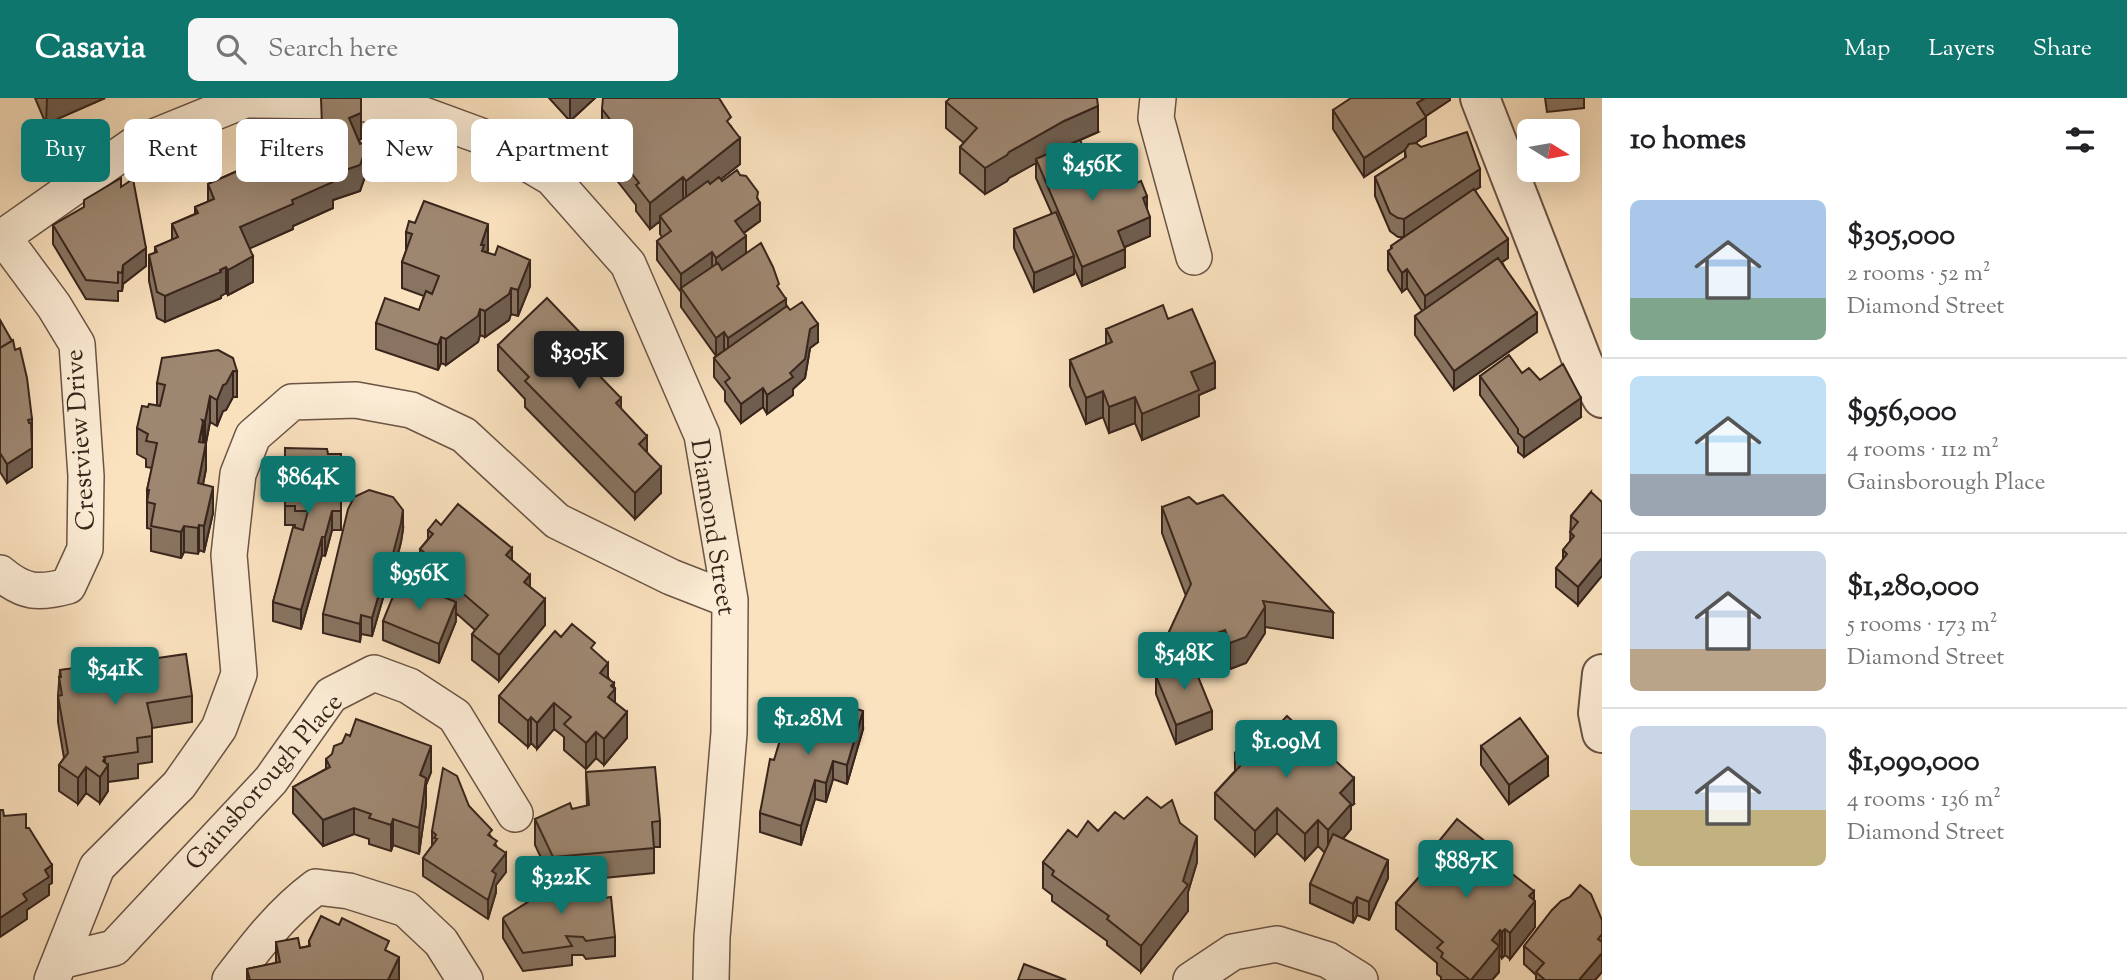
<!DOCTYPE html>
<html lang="en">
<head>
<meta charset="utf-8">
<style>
  :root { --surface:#fff; --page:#f6f6f6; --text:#202124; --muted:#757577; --line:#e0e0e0; --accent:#0f766e }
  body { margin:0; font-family:"Sorts Mill Goudy",serif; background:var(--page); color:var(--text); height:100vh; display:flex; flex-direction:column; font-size:26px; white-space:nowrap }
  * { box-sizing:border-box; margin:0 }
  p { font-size:23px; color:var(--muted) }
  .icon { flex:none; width:38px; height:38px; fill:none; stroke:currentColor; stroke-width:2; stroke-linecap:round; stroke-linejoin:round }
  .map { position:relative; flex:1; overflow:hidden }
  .sheet { display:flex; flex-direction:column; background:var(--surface); width:525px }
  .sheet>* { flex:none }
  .banner { position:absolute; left:21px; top:21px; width:665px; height:63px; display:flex; gap:14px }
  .needle { width:46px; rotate:101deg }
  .buttons { position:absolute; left:1517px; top:21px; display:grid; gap:14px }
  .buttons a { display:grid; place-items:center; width:63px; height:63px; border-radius:10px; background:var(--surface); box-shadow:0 7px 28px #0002; font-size:35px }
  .price { position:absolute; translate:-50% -60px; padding:0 16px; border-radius:7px; background:var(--accent); color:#fff; font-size:23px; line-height:46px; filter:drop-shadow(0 2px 4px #0008) }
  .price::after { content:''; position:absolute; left:50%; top:42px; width:21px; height:16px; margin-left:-10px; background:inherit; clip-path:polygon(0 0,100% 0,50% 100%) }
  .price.active { background:#222; color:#fff }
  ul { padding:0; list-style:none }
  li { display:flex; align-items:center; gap:21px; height:175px; padding:0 28px }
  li+li { border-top:2px solid var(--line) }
  li span { display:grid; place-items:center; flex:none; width:196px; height:140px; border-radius:10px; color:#555 }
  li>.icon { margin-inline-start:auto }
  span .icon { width:84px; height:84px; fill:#fffc; stroke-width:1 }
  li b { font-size:30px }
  h2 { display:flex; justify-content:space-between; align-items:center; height:84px; padding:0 28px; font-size:30px }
  .pill { padding:0 24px; border-radius:10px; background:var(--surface); box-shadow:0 7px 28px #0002; font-size:24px; line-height:63px }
  .pill.active { background:var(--accent); color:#fff }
  header { display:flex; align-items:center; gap:42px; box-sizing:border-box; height:98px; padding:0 35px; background:var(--accent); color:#fff }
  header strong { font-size:33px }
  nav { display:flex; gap:38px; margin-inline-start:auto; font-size:24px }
  .search { width:490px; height:63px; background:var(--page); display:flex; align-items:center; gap:18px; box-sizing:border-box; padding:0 24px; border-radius:10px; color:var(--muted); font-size:26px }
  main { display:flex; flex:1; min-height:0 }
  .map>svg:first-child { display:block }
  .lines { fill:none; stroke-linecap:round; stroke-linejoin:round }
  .minor-casing { stroke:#6a5445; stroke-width:38 }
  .tertiary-casing { stroke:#6a5445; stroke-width:42 }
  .minor { stroke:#fcecd5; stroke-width:35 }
  .tertiary { stroke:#fcecd5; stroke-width:38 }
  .wall { fill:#887461; stroke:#39251c; stroke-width:2 }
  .shaded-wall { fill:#6f5e4f; stroke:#39251c; stroke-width:2 }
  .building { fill:#9e8771; stroke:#39251c; stroke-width:2 }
  .labels { text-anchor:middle; stroke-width:6; stroke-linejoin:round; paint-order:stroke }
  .street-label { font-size:26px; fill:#39251c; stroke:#fcecd5 }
</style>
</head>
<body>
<header>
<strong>Casavia</strong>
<div class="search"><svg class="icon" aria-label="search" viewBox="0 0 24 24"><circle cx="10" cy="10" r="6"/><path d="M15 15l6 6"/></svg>Search here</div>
<nav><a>Map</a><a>Layers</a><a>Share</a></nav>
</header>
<main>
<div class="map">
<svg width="1602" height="882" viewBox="0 0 1602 882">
  <rect width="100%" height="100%" fill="#fbe2bf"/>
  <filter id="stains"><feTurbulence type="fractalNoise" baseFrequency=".00286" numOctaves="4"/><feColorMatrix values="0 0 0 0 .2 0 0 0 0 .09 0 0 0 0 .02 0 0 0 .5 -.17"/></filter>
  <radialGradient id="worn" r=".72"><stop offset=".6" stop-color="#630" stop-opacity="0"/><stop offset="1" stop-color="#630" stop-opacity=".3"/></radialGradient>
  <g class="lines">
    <g class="minor-casing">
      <path id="minor" d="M1158,0L1156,20L1194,159
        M0,139H3L134,47L245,2L343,3L410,12L481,38L552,80L628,166L702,337L730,502L729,635L712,839L711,882
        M0,475C24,495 38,496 68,488L85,451L86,378L77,246L54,208L3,139
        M60,863L114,850L271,682L331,597L374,575L409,588L455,618L515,716
        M52,882L97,769L179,687L219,630L239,576L229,457L238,376L253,338L292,304L356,302L411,312L464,337L557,423L671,479L730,502
        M230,882C256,848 281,815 316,789L349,793L406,811L441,844L465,882
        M1191,882L1233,854L1277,846L1328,862L1360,882"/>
    </g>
    <g class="tertiary-casing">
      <path id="tertiary" d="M1480,0L1583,265L1602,300
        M1602,576L1598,615L1602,635"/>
    </g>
    <use href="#minor" class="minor"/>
    <use href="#tertiary" class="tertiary"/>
  </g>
  <path class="wall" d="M35,0H105L46,26Z
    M549,0H595L570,23Z
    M1450,0V2L1426,18V38L1415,45L1480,89L1475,92L1508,160L1502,164L1537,234L1454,292L1415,237V218L1422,213L1407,190L1402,194L1388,172V153L1391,151V148L1404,139H1398L1390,133L1375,98V79L1405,60V52L1364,79L1333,31V12Z
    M1545,0H1584V10L1547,14Z
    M946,4L1098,34L1078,43L1100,88L1147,112L1150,138L1125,149V169L1082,188L1074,170V176L1034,194L1014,150V131L1052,116L1036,80V65L1009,80L1007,83L985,96L960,75V49L964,45L946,30Z
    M602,11L731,28L740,66L721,81L722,83L758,101L760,123L744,135L746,156L779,191L786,208L818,244L810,250L805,280L793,291V297L767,316L763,309L741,325L725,303V293L714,279V260L716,258L681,209V194L657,162V143L662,139L660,136V123L650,131L636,113V107L615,80V73L613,71V51L602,37Z
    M304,35L361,41L359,42L369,67L360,93L333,102V110L293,128V131L249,150L253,184L228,197L226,195L221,198V200L165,224L157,220L149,183V157L155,155V149L172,142V126L195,116V109L208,104V86L304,43Z
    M121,89L146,168L123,186L122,193H118V203L86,201L53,146V127L84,109Z
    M406,134L488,152L487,155L530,188L518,218L511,216L509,222L485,239L480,237L478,244L446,267L441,265L438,272L376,251V225L419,212L424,198L402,190V164L406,153Z
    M1168,221L1215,290L1199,297V318L1142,342L1135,325L1109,335L1103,319L1086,326L1070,288V262L1106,247V231Z
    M0,222L32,321V369L7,385L0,374Z
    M498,247L596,274L621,311L647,354L661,395L635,421L525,309V301L498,272Z
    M237,273V299H233L226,312L223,313L217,328L210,324L206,345V371L203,386L213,415L204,454L199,452L198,456L184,454L181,460L151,453V431L147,430V392L152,370L146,369V361L137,356V330L148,309L157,308V285Z
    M1522,275L1540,282L1581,319L1524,359L1518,354V349L1480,297V278Z
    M285,350L328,356H341V432H332L325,458L322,457L301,531L273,523V504L295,429V427H285Z
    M1591,394L1578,507L1556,489V470L1563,462V452L1570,444L1571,418Z
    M1162,409L1333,514V540L1265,529V535L1246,565L1230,571L1225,557L1194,569L1212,631L1176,646L1156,596V578L1166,574L1163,573V547L1186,498L1162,435Z
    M441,427L512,462L530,489L545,527L499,583L472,562V536L475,532L456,515V523L439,565L383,542V523L445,500V497L420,477V451L428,441V432Z
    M403,431L401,444L388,494L385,493L372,538L361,536L360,544L323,535V516Z
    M561,539L595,554L614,590L615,604L627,640L604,667L596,660L586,671L564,652V639L554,631L537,651L531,645L528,649L499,624V598Z
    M144,562L192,598V624L152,630V664L138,666V680L108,684V693L100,705L86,695L78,706L59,693V667L64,660L58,624V598L60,572L117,567L133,569Z
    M863,631L847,686L833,681L826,704L815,701L801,747L760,734V715L774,662Z
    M1481,648L1548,678L1509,706L1481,667Z
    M1235,655L1354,706L1351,708V731L1343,741L1388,780L1369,822L1357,817L1353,825L1310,805V786L1325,755L1318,748L1305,762L1277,735L1255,758L1215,721V695L1235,673Z
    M326,661L431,674L426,687V706L419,756L393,747L391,753L369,746V741L354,736L323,748L293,715V689L326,671Z
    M586,674L660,723V749H654V775L553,785L535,747V721L587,708Z
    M469,708L492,740L497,749L506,774L496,787V794L488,821L423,778V760L432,748V733Z
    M1124,721L1180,725L1197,764L1188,794V813L1141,874L1107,847V843L1052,803V797L1043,790V764L1077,739L1098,733Z
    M1422,764H1487L1534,802L1535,829L1510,861L1505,857L1502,860L1500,858L1499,859V874L1492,882H1441V879L1437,876V865L1396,831V805L1422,776Z
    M526,789L597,801L615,839V858L586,861L583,857H572V867L523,873L503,840V821L526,805Z
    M1602,822V874L1595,882H1536V877L1524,866V848Z
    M309,843L389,854L399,882H247V871L276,865V844L300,850L309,848Z"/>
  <path class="shaded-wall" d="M47,0H105L46,26Z
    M570,0H595L570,23Z
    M1425,0H1450V2L1417,24V5Z
    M1098,8V34L1036,61V65L1009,80L1007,83L985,96V70L1009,54L1064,23Z
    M361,15V41L349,46V20Z
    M1426,19V38L1364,79V60Z
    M740,40V66L686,109V83Z
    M369,42V67L360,93L333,102V110L293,128V131L240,155V129L292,102L331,77Z
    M1480,71V89L1404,139V121Z
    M683,79V105L660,118V123L650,131V105Z
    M1147,98V117L1143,100Z
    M760,105V123L735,141V123Z
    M1150,119V138L1118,152V133Z
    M488,126V152L484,165L481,147Z
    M746,138V156L716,178V160Z
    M1508,141V160L1425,216V198Z
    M146,150V168L123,186L122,193L123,167Z
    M1125,151V169L1082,188V169Z
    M712,154V173L681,192V176Z
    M253,158V184L228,197V172Z
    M1074,158V176L1034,194V175Z
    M530,162V188L518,218V192Z
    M226,169V195L221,198V200L165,224V198Z
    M1407,171V190L1402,194V175Z
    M511,190V216L509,222L485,239V213Z
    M786,201V219L728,259V240Z
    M480,211V237L478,244L446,267V241Z
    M1537,215V234L1454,292V273Z
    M818,226V244L810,250L805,280L793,291V297L767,316V297L790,275L810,231Z
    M724,234V253L716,258V240Z
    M441,239V265L438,272V247Z
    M596,256V282L590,268Z
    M1215,264V290L1199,297V318L1142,342V316L1191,274Z
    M233,273V299L226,312L223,313L217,328V302L223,287Z
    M763,290V309L741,325V306Z
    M1103,293V319L1086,326V300Z
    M210,298V324L205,349V323Z
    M1135,299V325L1109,335V309Z
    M621,300V326L616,305Z
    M1581,300V319L1524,359V340Z
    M203,324V350L199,344Z
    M647,338V364L639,346Z
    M206,345V371L198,411V385Z
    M32,350V369L7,385V366Z
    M661,369V395L635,421V395Z
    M213,389V415L204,454V428Z
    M403,412V431L401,444L388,494V475Z
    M332,413V432L325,458V439Z
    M199,427V452L198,456V430Z
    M184,428V454L181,460V434Z
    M322,439V457L301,531V512Z
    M512,450V476L506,457Z
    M1602,460V478L1578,507V489Z
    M385,475V493L372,538V520Z
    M530,477V503L524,484Z
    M545,501V527L499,583V557Z
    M456,504V523L439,565V546Z
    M1265,509V535L1246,565L1230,571V545Z
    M361,517V536L360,544V526Z
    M1225,532V557L1173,577V551Z
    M608,565V591L600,575Z
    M614,585V592L615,591V617L608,599L611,588Z
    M554,605V631L537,651V625Z
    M863,613V631L847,686V667Z
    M1212,613V631L1176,646V627Z
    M627,614V640L604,667V641Z
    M531,619V645L528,649V623Z
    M596,634V660L586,671V645Z
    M431,648V674L426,687V706L419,756L420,677Z
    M1548,659V678L1509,706V687Z
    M105,660V671L108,667V693L100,705V679L103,663Z
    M833,663V681L826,704V685Z
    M86,669V695L78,706V680Z
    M1354,680V706L1351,708V731L1328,758V732L1340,695Z
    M815,682V701L801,747V728Z
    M354,710V736L323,748V722Z
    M1277,710V735L1255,758V733Z
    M393,721V747L391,753V727Z
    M1318,722V748L1305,762V736Z
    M1197,738V764L1188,794V813L1141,874V848L1183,783Z
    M1487,745V771L1477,757Z
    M506,755V774L496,787V794L488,821V802L492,773Z
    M1388,762V780L1369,822V804Z
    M52,767V785L49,787V797L27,812V821L0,839V820L45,772Z
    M1534,793V805L1535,803V829L1510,861V835L1529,798Z
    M1357,799V817L1353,825V806Z
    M1505,831V857L1502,860V834Z
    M1500,832L1499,874L1492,882H1471L1492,842Z
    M1602,855V874L1595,882H1579Z
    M399,859V882H388Z"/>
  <path class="building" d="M321,0H361V15L349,20L360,46L369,42L360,67L331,77L333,84L292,102L293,106L240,129L253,158L228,172L226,169L220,172L221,174L165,198L157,194L149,157L157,154L155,149L178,139L172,126L198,115L195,109L214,101L208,86L308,42L304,35L322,28Z
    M603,0H719L731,19L727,23L740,40L686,83L683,79L650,105L636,87L639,85L615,54L618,51L613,45L622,37L602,11Z
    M950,0H1097L1098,8L1064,23L1009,54L1007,57L985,70L960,49L977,30L946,4Z
    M1351,0H1425L1417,5L1426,19L1364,60L1333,12Z
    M1467,34L1480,71L1404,121L1398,120L1390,115L1375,79L1406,59L1405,52L1409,46L1416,45L1421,49Z
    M1080,42L1100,88L1132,74L1137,85L1141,83L1147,98L1143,100L1150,119L1118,133L1125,151L1082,169L1036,61Z
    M737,72L740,77L746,78L758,94L757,100L760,105L735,123L746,138L716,160L712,154L681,176L657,143L671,133L660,118L708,83L710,86L719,79L722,83Z
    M121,80V89L133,81L146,150L123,167L122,175L118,174V185L86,182L53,127L84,109V102Z
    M1474,91L1508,141L1425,198L1407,171L1402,175L1388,153L1392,150L1391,148Z
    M424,103L488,126L481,147H484L482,153L495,157L498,148L530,162L518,192L511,190L509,196L485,213L480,211L478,218L446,241L441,239L438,247L376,225L385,200L419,212L426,193L432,196L439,178L402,164L412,136L406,134L409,123L415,125Z
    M1056,114L1074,158L1034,175L1014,131Z
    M761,145L773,169L779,186L777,188L786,201L728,240L724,234L716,240L681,190L718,165L722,172Z
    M1498,160L1537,215L1454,273L1415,218Z
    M547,200L592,247L596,256L590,268L621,300L616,305L647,338L639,346L661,369L635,395L525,283L529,279L498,247Z
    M802,204L818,226L810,231L805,261L790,275L793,279L767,297L763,290L741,306L725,284L730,280L714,260L787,208L790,212Z
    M1163,207L1168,221L1192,211L1215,264L1191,274L1199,292L1142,316L1135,299L1109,309L1103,293L1086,300L1070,262L1112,244L1106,231Z
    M0,222L12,243L0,250Z
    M13,242L15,252L20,250L27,280L32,321L28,322L29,325H31L32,350L7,366L0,355V250Z
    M218,252L233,260L237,273H233L226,286L223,287L217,302L210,298L205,323L202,322L203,324L199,344L206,345L198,385L213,389L204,428L199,427L198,430L184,428L181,434L151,428L155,406L147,404L149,392H147L157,345L146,343L148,336L137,330L142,308L148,309L149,306L160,308L165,287L157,285L162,260Z
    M1509,257L1522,275L1529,270L1540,282L1563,266L1581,300L1524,340L1518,335V331L1480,278Z
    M285,350L327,351L328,356H341V413H332L325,439H322L301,512L273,504L293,429L303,432L308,413H295V408H285Z
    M369,392L393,399L403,412L401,425L388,475H385L372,520L361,517L360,526L323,516L348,411L354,399Z
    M1591,394L1602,404V460L1578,489L1556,470L1567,456L1563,452L1574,438L1570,434L1578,424L1571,418Z
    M1223,397L1333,514L1263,503L1265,509L1246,539L1230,545L1225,532L1173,551L1163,547L1191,486L1162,409L1189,399L1197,406Z
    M458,406L512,450L506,457L530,477L524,484L545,501L499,557L472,536L488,517L445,480L449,475L420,451L433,436L428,432L436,422L441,427Z
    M400,481L456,504L439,546L383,523Z
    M572,526L595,545L591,550L608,565L600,575L614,585L611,588L615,591L608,599L627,614L604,641L596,634L586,645L564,626L571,619L554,605L537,625L531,619L528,623L499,598L555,533L561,539Z
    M186,556L192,598L147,605L152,627V638L137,640L138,654L104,659L105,660L103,663L108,667L100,679L86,669L78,680L59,667L68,655L58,598L62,597L59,579H61L60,572L115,564L117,567L128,564L133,569L141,560L144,562Z
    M1190,559L1212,613L1176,627L1156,578L1168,573L1166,569Z
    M825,601L863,613L847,667L833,663L826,685L815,682L801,728L760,715L770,661L774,662L789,612L800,615L802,606L821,612Z
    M1287,618L1354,680L1340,695L1351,706L1328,732L1318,722L1305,736L1277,710L1255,733L1215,695L1244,664L1235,655L1264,624L1273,633Z
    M1520,620L1548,659L1509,687L1481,648Z
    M356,621L431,648L420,677L426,680L419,730L393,721L391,727L369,720L371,716L354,710L323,722L293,689L330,669L326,661L332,656L334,648L342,645L346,636L350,638Z
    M655,669L660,723L652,724L654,750L553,759L535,721L570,705L572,711L589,707L586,674Z
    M443,670L457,678L469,708L492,732L488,737L497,743L494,747L506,755L492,773L496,776L488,802L423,760L437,741L434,740L436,737L432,733Z
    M1147,699L1161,710L1172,702L1180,725L1197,738L1183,783L1188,787L1141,848L1107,821L1109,818L1052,777L1054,773L1043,764L1068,732L1077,739L1088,723L1098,733L1115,714L1124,721Z
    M0,712H3L4,718L26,716V730H29L52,767L45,772L49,779L23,796L27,802L0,820Z
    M1457,721L1487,745L1477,757L1488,765L1492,760L1534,793L1529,798L1535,803L1510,835L1505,831L1502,834L1500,832L1492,842L1499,848L1471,882H1470L1441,859L1443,855L1437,850L1443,844L1396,805L1428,769L1422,764Z
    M1333,736L1388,762L1369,804L1357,799L1353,806L1310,786Z
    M594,782L597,801L611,799L615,839L586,843L583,839L566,838L572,848L523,855L503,821L504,819L528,804L526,789Z
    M1580,787L1591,796L1602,822V836L1598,841L1602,844V855L1579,882H1545L1536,874L1544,865L1524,848L1552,812L1561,803L1570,799Z
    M321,818L339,827L342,820L389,843L385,852L399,859L388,882H250L247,871L280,864L276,844L298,840L300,850L310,848L309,843Z
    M1024,866L1066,882H1018Z"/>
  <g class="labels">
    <g class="street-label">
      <text transform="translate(79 342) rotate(-94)" y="9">Crestview Drive</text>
      <text transform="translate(714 429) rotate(81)" y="9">Diamond Street</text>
      <text transform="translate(263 683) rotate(-49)" y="9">Gainsborough Place</text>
    </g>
  </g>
  <rect width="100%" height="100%" filter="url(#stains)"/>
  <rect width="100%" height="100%" fill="url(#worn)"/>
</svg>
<div class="buttons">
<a><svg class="needle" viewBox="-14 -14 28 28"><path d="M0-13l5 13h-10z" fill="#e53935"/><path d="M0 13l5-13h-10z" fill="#757577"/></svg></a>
</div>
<b class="price" style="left:1092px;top:105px">$456K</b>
<b class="price active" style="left:579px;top:293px">$305K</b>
<b class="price" style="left:308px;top:418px">$864K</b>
<b class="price" style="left:419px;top:514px">$956K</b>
<b class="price" style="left:1184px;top:594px">$548K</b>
<b class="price" style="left:115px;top:609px">$541K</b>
<b class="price" style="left:808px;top:659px">$1.28M</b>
<b class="price" style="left:1286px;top:682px">$1.09M</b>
<b class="price" style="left:1466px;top:802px">$887K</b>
<b class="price" style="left:561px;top:818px">$322K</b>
<div class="banner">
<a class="pill active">Buy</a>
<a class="pill">Rent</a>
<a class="pill">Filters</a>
<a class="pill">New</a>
<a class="pill">Apartment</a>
</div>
</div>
<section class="sheet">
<h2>10 homes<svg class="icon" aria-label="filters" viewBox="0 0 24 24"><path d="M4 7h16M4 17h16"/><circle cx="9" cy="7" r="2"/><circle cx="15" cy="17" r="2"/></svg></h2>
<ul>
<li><span style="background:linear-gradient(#a9c7e8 70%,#7fa58c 0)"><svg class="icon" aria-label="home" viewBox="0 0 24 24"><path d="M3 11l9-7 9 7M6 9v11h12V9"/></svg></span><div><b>$305,000</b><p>2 rooms · 52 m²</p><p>Diamond Street</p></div></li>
<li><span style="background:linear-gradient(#bfe0f5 70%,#9aa5b1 0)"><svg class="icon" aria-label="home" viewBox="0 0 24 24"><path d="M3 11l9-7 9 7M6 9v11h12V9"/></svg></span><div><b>$956,000</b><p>4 rooms · 112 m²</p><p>Gainsborough Place</p></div></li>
<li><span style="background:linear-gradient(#c9d6e8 70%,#b9a48a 0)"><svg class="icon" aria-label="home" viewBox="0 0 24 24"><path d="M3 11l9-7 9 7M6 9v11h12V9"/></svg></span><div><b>$1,280,000</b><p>5 rooms · 173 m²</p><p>Diamond Street</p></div></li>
<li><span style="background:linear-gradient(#c9d6e8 60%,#c2b280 0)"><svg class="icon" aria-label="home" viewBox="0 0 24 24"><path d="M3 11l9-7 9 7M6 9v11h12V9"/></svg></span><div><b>$1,090,000</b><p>4 rooms · 136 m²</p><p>Diamond Street</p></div></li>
</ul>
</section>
</main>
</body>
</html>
